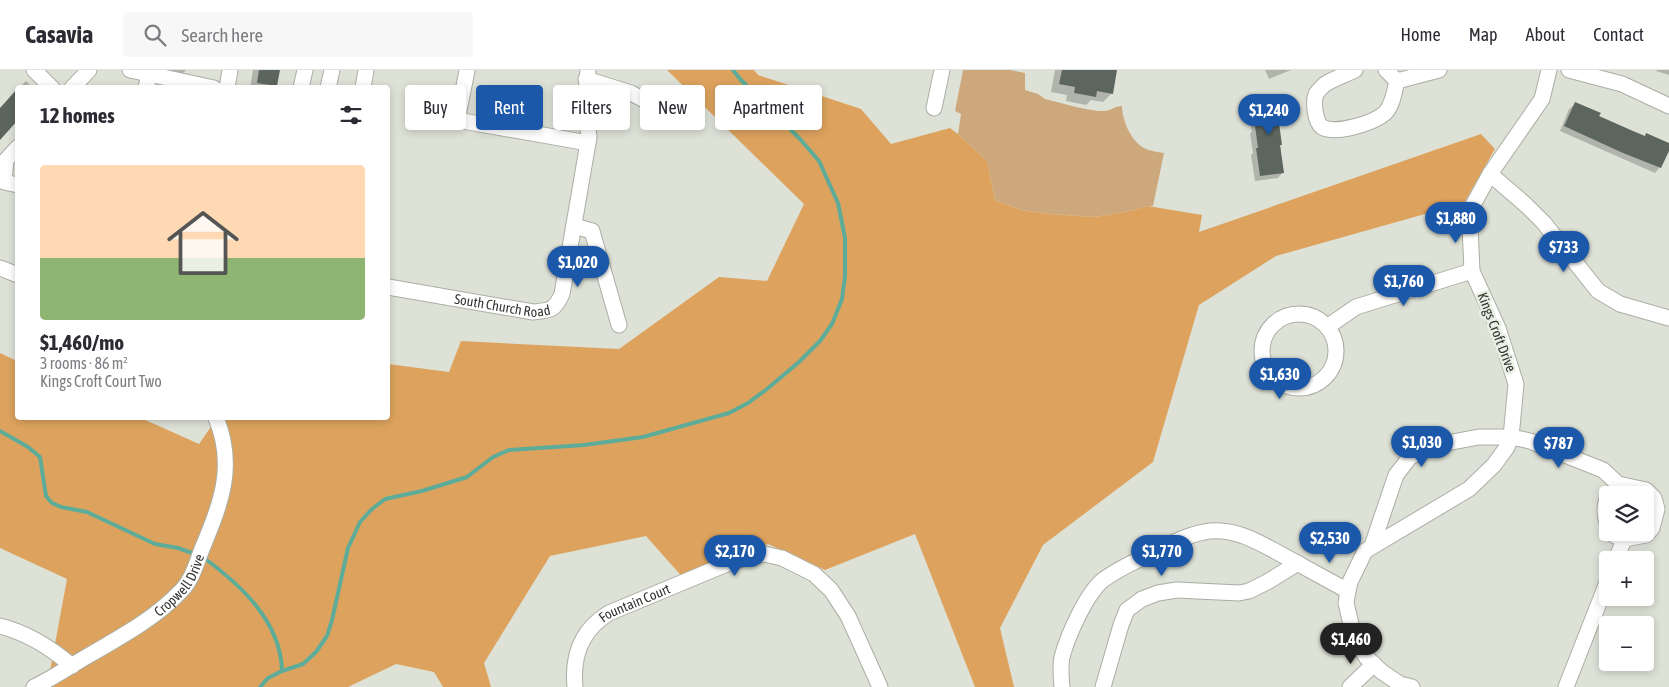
<!DOCTYPE html>
<html lang="en">
<head>
<meta charset="utf-8">
<style>
  :root { --surface:#fff; --page:#f7f7f7; --text:#2b2b33; --muted:#7c7c81; --line:#e1e1e2; --accent:#1c58a9 }
  body { margin:0; font-family:"Asap Condensed",sans-serif; background:var(--page); color:var(--text); height:100vh; display:flex; flex-direction:column; font-size:19px; white-space:nowrap }
  * { box-sizing:border-box; margin:0 }
  p { font-size:16px; color:var(--muted) }
  .icon { flex:none; width:28px; height:28px; fill:none; stroke:currentColor; stroke-width:2; stroke-linecap:round; stroke-linejoin:round }
  .map { position:relative; flex:1; overflow:hidden }
  .sheet { position:absolute; left:15px; top:15px; width:375px; height:335px; display:flex; flex-direction:column; background:var(--surface); border-radius:5px; box-shadow:0 2px 8px #0003 }
  .sheet>* { flex:none }
  .banner { position:absolute; left:405px; top:15px; width:475px; height:45px; display:flex; gap:10px }
  .tools { position:absolute; left:1599px; top:416px; display:grid; gap:10px }
  .tools a { display:grid; place-items:center; width:55px; height:55px; border-radius:5px; background:var(--surface); box-shadow:0 2px 8px #0003; font-size:25px }
  .price { position:absolute; translate:-50% -42px; padding:0 11px; border-radius:18px; background:var(--accent); color:#fff; font-size:16px; line-height:32px; filter:drop-shadow(0 1px 2px #0008) }
  .price::after { content:''; position:absolute; left:50%; top:30px; width:15px; height:11px; margin-left:-8px; background:inherit; clip-path:polygon(0 0,100% 0,50% 100%) }
  .price.selected { background:#222; color:#fff }
  ul { padding:0; list-style:none }
  li { display:grid; align-content:center; gap:10px; height:265px; padding:0 25px }
  li span { display:grid; place-items:center; height:155px; border-radius:5px; color:#555 }
  li>.icon { margin-inline-start:auto }
  span .icon { width:90px; height:90px; fill:#fffc; stroke-width:1 }
  li b { font-size:21px }
  h2 { display:flex; justify-content:space-between; align-items:center; height:60px; padding:0 25px; font-size:21px }
  .chip { padding:0 18px; border-radius:5px; background:var(--surface); box-shadow:0 2px 8px #0003; font-size:18px; line-height:45px }
  .chip.selected { background:var(--accent); color:#fff }
  header { display:flex; align-items:center; gap:30px; box-sizing:border-box; height:70px; padding:0 25px; background:var(--surface); border-bottom:1px solid var(--line) }
  header strong { font-size:24px }
  nav { display:flex; gap:28px; margin-inline-start:auto; font-size:18px }
  .search { width:350px; height:45px; background:var(--page); display:flex; align-items:center; gap:12px; box-sizing:border-box; padding:0 18px; border-radius:5px; color:var(--muted); font-size:19px }
  .map>svg:first-child { display:block }
  .green { fill:#cea87d }
  .forest { fill:#dda35e }
  .shadow { fill:#0003 }
  .lines { fill:none; stroke-linecap:round; stroke-linejoin:round }
  .stream { stroke:#5dac99; stroke-width:4 }
  .building { fill:#5d665e }
  .minor-casing { stroke:#aaaea4; stroke-width:17 }
  .minor { stroke:#fff; stroke-width:15 }
  .labels { text-anchor:middle; stroke-width:5; stroke-linejoin:round; paint-order:stroke }
  .street-label { font-size:14px; fill:#333531; stroke:#eaefe3 }
</style>
</head>
<body>
<header>
<strong>Casavia</strong>
<div class="search"><svg class="icon" aria-label="search" viewBox="0 0 24 24"><circle cx="10" cy="10" r="6"/><path d="M15 15l6 6"/></svg>Search here</div>
<nav><a>Home</a><a>Map</a><a>About</a><a>Contact</a></nav>
</header>
<div class="map">
<svg width="1669" height="617" viewBox="0 0 1669 617">
  <rect width="100%" height="100%" fill="#dde1d6"/>
  <path class="green" d="M963,0H1010L1025,3V20L1038,24L1045,29C1061,33 1088,41 1103,41C1111,41 1115,36 1122,36C1122,50 1131,71 1144,78C1150,81 1157,82 1164,83L1153,136H1148L1125,142L1095,147L1049,144L1021,140L995,130L987,91L958,64L961,44L955,41Z"/>
  <path class="forest" d="M667,0H754L758,5L861,39L891,74L950,58L958,64L987,91L995,130L1021,140L1049,144L1095,147L1125,142L1148,136L1202,145L1199,162L1481,64L1495,79L1464,133L1276,186L1199,235L1153,392L1043,475L1000,558L1014,617H975L915,464L825,500L768,474L685,510L646,466L550,486L484,593L491,617H443L434,602L396,594L348,617H47L67,509L0,478V283L17,291L18,348H141L199,374L217,348H388V294L449,302L461,271L619,279L719,207L767,211L804,134Z"/>
  <path class="shadow" d="M162,0H186L178,8Z
    M253,0H278L276,16L274,18H250Z
    M1055,0H1116L1112,23L1103,32L1091,30L1086,35L1066,31L1067,25L1051,22Z
    M1265,0H1291L1269,9Z
    M1657,0H1669V5L1656,1Z
    M26,11L33,18H19Z
    M1254,31L1280,52L1278,55L1283,102L1278,108L1255,111L1251,85L1253,83L1250,63L1252,62L1248,37Z
    M1575,34L1598,47L1644,67L1669,75L1660,97L1655,103L1560,61L1569,39Z"/>
  <g class="lines">
    <path class="stream" d="M0,361L28,377L40,387L46,426L52,433L61,437L87,442L155,474L178,478L195,484
      M204,488C241,515 281,552 282,601
      M260,617L268,608L282,601L303,594L316,582L327,566L332,550L348,478L360,452L372,439L385,429L422,421L467,407L493,387L509,380L584,375L643,367L729,343L748,333L767,319L799,292L820,271L832,254L842,229L845,206V168L838,133L819,91L800,69L740,9L733,0"/>
  </g>
  <path class="building" d="M259,0H280L277,16L257,13Z
    M1062,0H1117L1113,24L1097,21L1096,27L1074,23L1075,17L1059,14Z
    M18,18V50L0,70V38Z
    M1277,26L1281,53H1279L1282,75H1280L1284,103L1260,106L1256,78H1258L1255,56H1257L1253,30Z
    M1575,32L1601,43L1599,46L1633,61L1645,66L1646,63L1669,73V81L1661,98L1623,83L1564,56Z"/>
  <g class="lines">
    <g class="minor-casing">
      <g id="minor">
        <path d="M34,0L52,18"/>
        <path d="M130,0L214,18"/>
        <path d="M1355,0C1345,5 1332,9 1324,15C1322,17 1317,22 1316,24C1313,32 1315,52 1322,57C1335,65 1374,53 1385,43C1393,35 1394,22 1397,11"/>
        <path d="M1386,0L1397,11"/>
        <path d="M1569,0L1622,14L1669,36"/>
        <path d="M467,1L457,50L588,73"/>
        <path d="M586,9L631,23L646,31L654,44"/>
        <path d="M1397,11L1439,0"/>
        <path d="M72,18L89,0"/>
        <path d="M146,18L150,0"/>
        <path d="M227,18L230,0"/>
        <path d="M301,18L305,0"/>
        <path d="M328,18L332,0"/>
        <path d="M363,18L366,0"/>
        <path d="M934,38L942,0"/>
        <path d="M18,77L6,90L4,112L18,115"/>
        <path d="M1490,104L1526,135L1544,153L1598,221L1620,234L1669,248"/>
        <path d="M574,156L592,161L619,255"/>
        <path d="M0,198L18,205"/>
        <path id="s1" d="M388,217L533,242C551,240 554,241 562,224L589,67L585,34L588,0"/>
        <circle cx="1299" cy="281" r="37"/>
        <path d="M1327,257L1356,237L1472,201"/>
        <path d="M1608,428C1603,436 1605,447 1608,456"/>
        <path d="M1372,476L1396,405L1410,387L1436,375L1479,367H1511L1530,371L1603,400L1618,414L1646,420L1654,428L1657,439L1652,458L1646,465L1624,469L1615,466L1612,462"/>
        <path d="M1616,490L1624,469"/>
        <path d="M0,556C28,563 50,577 72,596"/>
        <path id="s2" d="M34,617C55,607 73,594 93,583C124,565 155,548 180,522C192,511 196,494 202,479C221,433 236,396 216,348"/>
        <path id="s3" d="M575,617C572,586 581,560 609,543L734,491L764,484L782,488L814,504L831,520L848,546L880,617"/>
        <path d="M1062,617C1061,607 1060,597 1062,587C1068,565 1086,524 1103,510C1120,497 1141,489 1160,479C1178,470 1201,459 1221,461C1240,462 1258,472 1275,481C1299,494 1324,508 1348,521"/>
        <path d="M1103,617L1121,555L1127,540L1142,529L1158,523L1177,520L1239,523L1249,521L1267,512L1298,493"/>
        <path d="M1350,617L1374,594"/>
        <path d="M1412,617L1400,614L1382,602L1366,587L1354,567L1346,533L1348,521L1350,512L1365,481L1469,419L1494,395L1507,377L1511,367L1516,314L1498,258L1472,201L1470,156L1473,135L1490,104L1542,29L1549,0"/>
        <path d="M1566,617L1608,510"/>
      </g>
    </g>
    <use href="#minor" class="minor"/>
  </g>
  <g class="labels">
    <g class="street-label">
      <text dy="5" stroke="none"><textPath href="#s1" startOffset="116">South Church Road</textPath></text>
      <text transform="translate(1497 262) rotate(69)" y="5">Kings Croft Drive</text>
      <text dy="5" stroke="none"><textPath href="#s2" startOffset="180">Cropwell Drive</textPath></text>
      <text dy="5" stroke="none"><textPath href="#s3" startOffset="114">Fountain Court</textPath></text>
    </g>
  </g>
</svg>
<div class="tools">
<a><svg class="icon" aria-label="layers" viewBox="0 0 24 24"><path d="M12 4l9 5-9 5-9-5zM3 14l9 5 9-5"/></svg></a>
<a>+</a>
<a>−</a>
</div>
<b class="price" style="left:1269px;top:66px">$1,240</b>
<b class="price" style="left:1456px;top:174px">$1,880</b>
<b class="price" style="left:1564px;top:203px">$733</b>
<b class="price" style="left:578px;top:218px">$1,020</b>
<b class="price" style="left:1404px;top:237px">$1,760</b>
<b class="price" style="left:1280px;top:330px">$1,630</b>
<b class="price" style="left:1422px;top:398px">$1,030</b>
<b class="price" style="left:1559px;top:399px">$787</b>
<b class="price" style="left:1330px;top:494px">$2,530</b>
<b class="price" style="left:735px;top:507px">$2,170</b>
<b class="price" style="left:1162px;top:507px">$1,770</b>
<b class="price selected" style="left:1351px;top:595px">$1,460</b>
<div class="banner">
<a class="chip">Buy</a>
<a class="chip selected">Rent</a>
<a class="chip">Filters</a>
<a class="chip">New</a>
<a class="chip">Apartment</a>
</div>
<section class="sheet">
<h2>12 homes<svg class="icon" aria-label="filters" viewBox="0 0 24 24"><path d="M4 7h16M4 17h16"/><circle cx="9" cy="7" r="2"/><circle cx="15" cy="17" r="2"/></svg></h2>
<ul>
<li><span style="background:linear-gradient(#ffd9b3 60%,#8fb573 0)"><svg class="icon" aria-label="home" viewBox="0 0 24 24"><path d="M3 11l9-7 9 7M6 9v11h12V9"/></svg></span><div><b>$1,460/mo</b><p>3 rooms · 86 m²</p><p>Kings Croft Court Two</p></div></li>
</ul>
</section>
</div>
</body>
</html>
